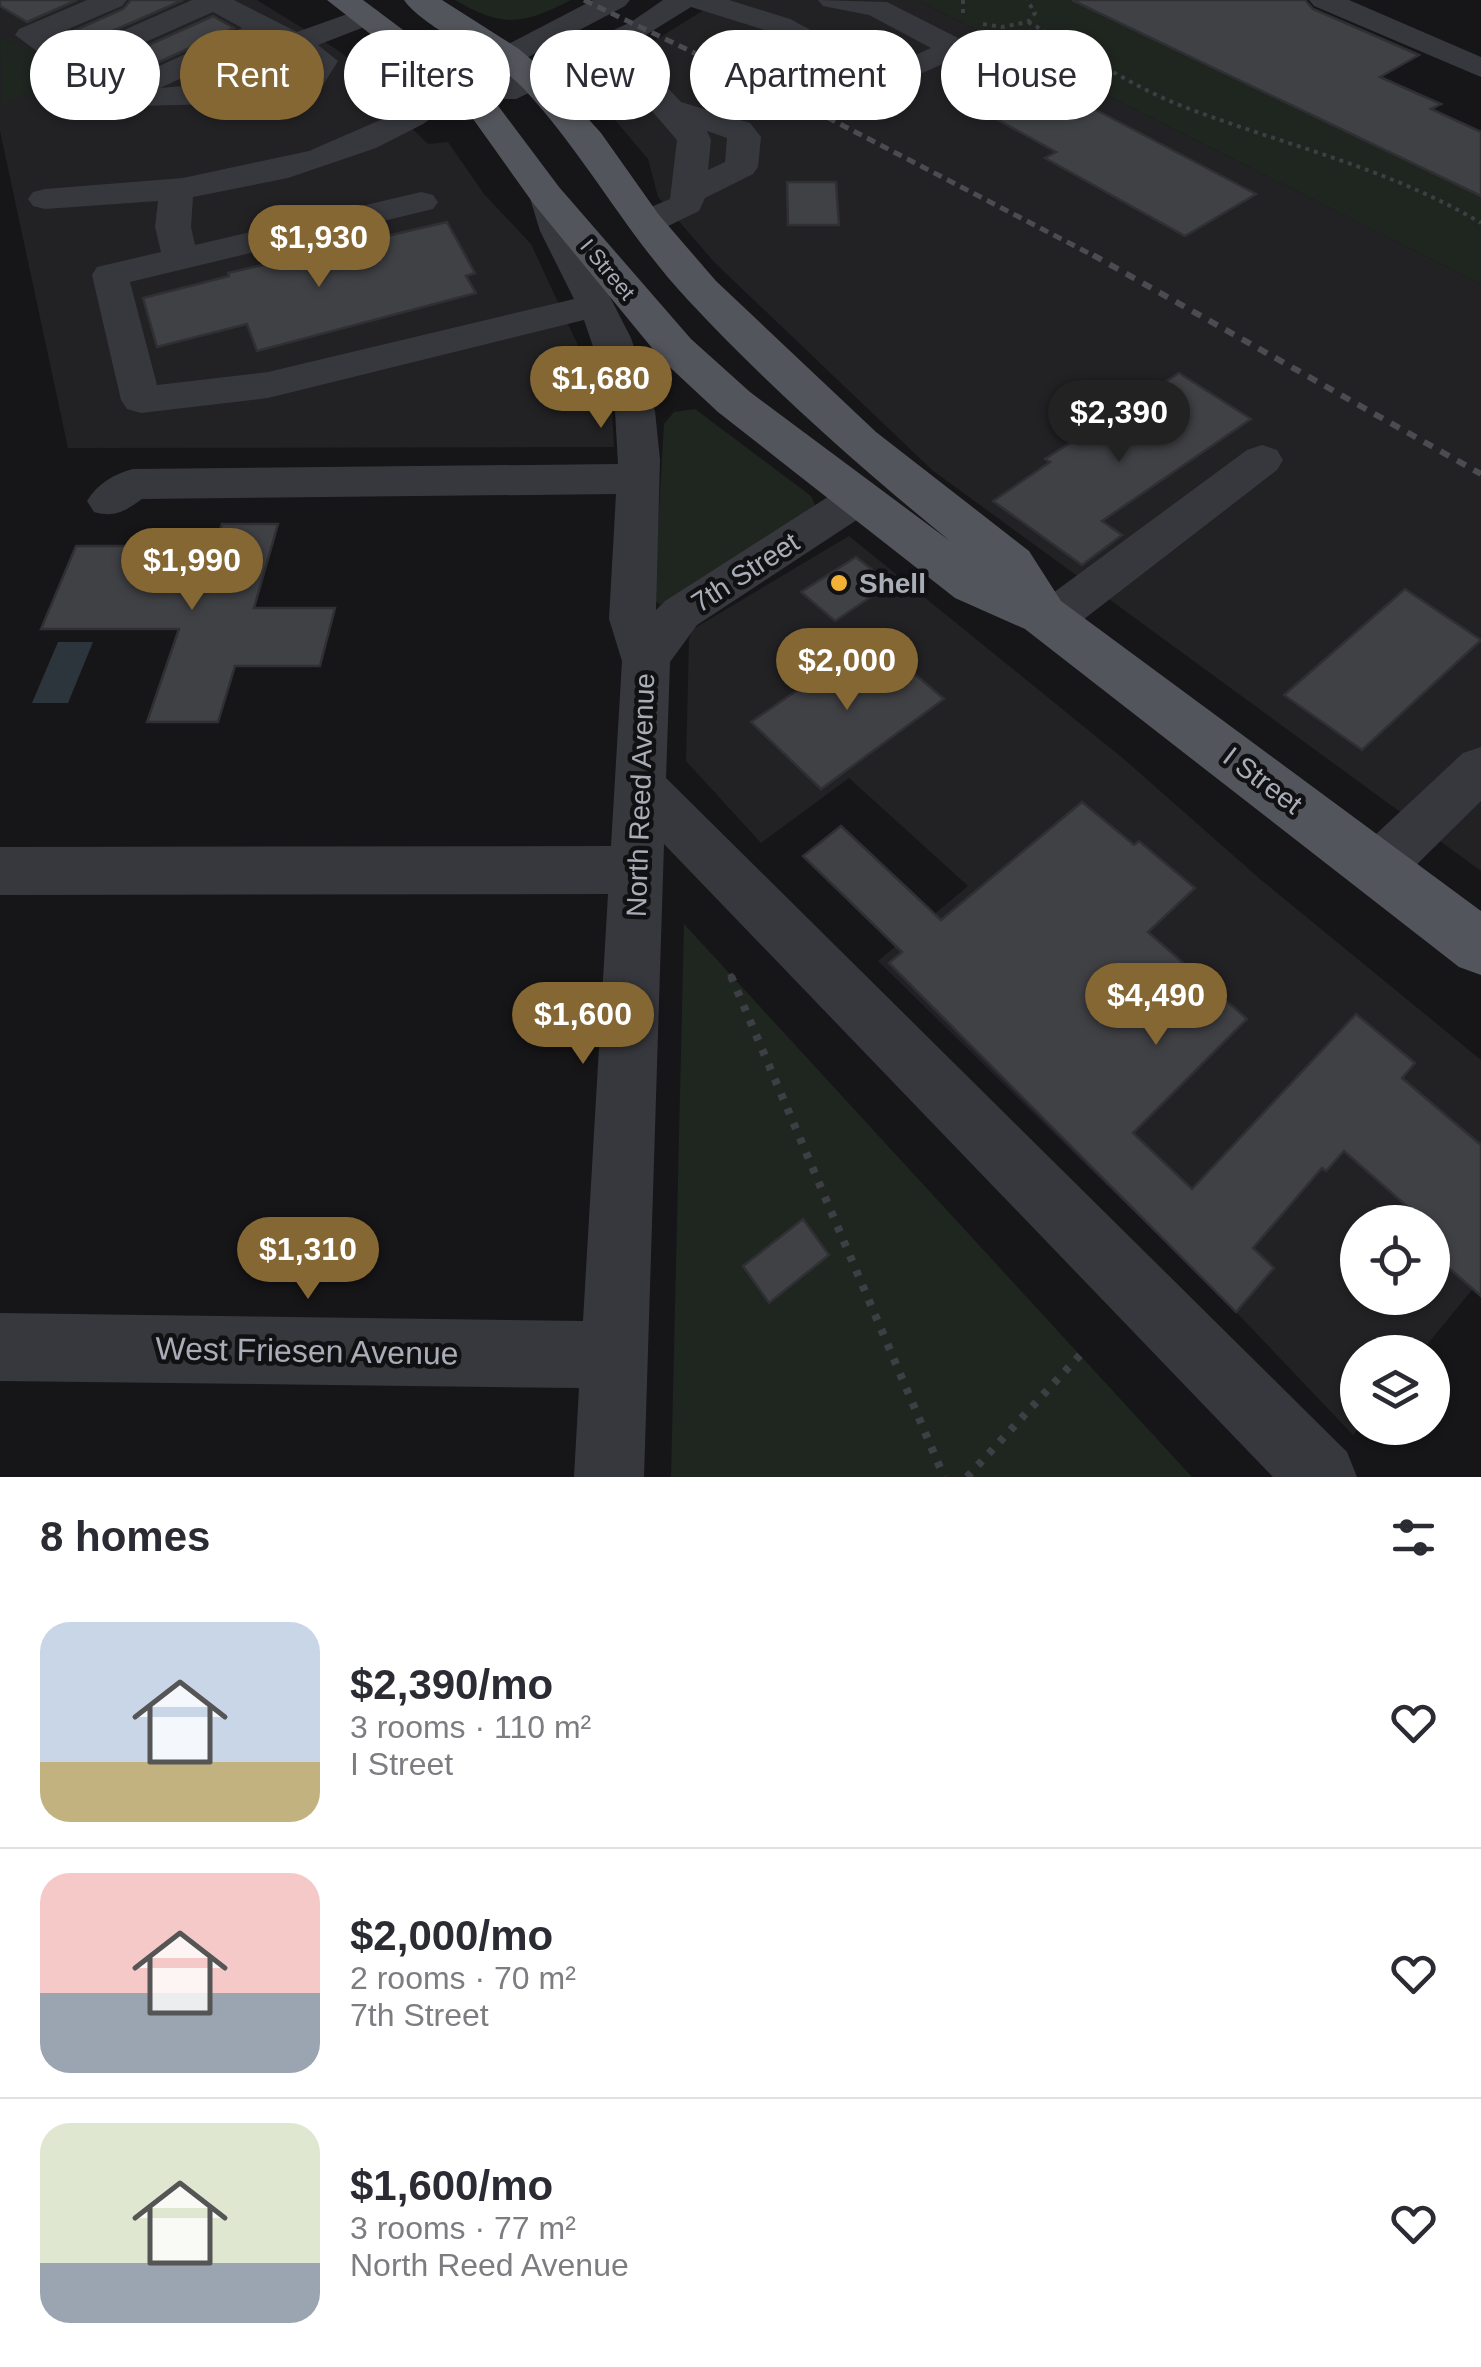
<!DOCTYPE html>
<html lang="en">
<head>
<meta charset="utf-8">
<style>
  :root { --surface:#fff; --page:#f2f2f3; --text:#2b2b33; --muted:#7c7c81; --line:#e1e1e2; --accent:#856733 }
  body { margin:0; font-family:Arial,sans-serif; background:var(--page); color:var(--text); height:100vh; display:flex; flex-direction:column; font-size:38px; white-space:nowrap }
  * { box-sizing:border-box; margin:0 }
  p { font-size:32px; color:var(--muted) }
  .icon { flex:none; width:55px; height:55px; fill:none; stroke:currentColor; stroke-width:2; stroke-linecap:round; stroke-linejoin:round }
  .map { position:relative; height:1477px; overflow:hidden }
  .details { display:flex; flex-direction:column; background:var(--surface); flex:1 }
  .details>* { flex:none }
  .banner { position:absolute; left:30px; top:30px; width:1422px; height:90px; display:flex; gap:20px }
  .tools { position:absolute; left:1340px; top:1205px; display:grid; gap:20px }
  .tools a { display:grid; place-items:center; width:110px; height:110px; border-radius:50%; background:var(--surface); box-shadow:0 2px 8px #0004; font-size:50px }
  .price { position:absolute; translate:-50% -85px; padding:0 22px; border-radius:35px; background:var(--accent); color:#fff; font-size:32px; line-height:65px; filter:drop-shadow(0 2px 5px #0008) }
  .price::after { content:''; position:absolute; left:50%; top:60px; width:30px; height:22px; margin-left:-15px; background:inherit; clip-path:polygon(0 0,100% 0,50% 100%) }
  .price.current { background:#222; color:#fff }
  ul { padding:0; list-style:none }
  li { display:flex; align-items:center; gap:30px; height:250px; padding:0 40px }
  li+li { border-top:2px solid var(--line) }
  li span { display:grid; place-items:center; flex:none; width:280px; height:200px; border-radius:30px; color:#555 }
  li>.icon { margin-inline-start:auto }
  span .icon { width:120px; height:120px; fill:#fffc; stroke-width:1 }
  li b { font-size:42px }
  h2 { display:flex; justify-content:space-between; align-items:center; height:120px; padding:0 40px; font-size:42px }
  .tag { padding:0 35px; border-radius:45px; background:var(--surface); box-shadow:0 2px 8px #0004; font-size:35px; line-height:90px }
  .tag.current { background:var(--accent); color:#fff }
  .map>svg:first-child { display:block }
  .built { fill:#222225; fill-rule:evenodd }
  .green { fill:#1e261f }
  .water { fill:#2c353c }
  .building { fill:#404145; stroke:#303034; stroke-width:2.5 }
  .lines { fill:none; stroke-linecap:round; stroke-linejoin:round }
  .path-far2 { stroke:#3d3f44; stroke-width:4; stroke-dasharray:4 5; stroke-linecap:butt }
  .path-far1 { stroke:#3d3f44; stroke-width:6; stroke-dasharray:5 8; stroke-linecap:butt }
  .path { stroke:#3d3f44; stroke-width:8; stroke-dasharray:6 10; stroke-linecap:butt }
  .minor { fill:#37383d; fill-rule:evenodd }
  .major { fill:#53555c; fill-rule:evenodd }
  .rail-far1 { stroke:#4a4c52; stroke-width:5; stroke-dasharray:9 6; stroke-linecap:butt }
  .rail { stroke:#4a4c52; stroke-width:6; stroke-dasharray:10 9; stroke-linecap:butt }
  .poi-dot { fill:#f2b134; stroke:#111113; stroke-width:4 }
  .labels { text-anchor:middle; stroke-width:9; stroke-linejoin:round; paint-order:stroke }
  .far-street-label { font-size:22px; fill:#a8adb8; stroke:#111113 }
  .street-label { font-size:28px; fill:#a8adb8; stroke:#111113 }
  .poi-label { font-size:28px; font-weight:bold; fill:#a8adb8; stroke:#111113; text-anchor:start }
  .near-street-label { font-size:32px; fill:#a8adb8; stroke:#111113 }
</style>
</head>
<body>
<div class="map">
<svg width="1481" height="1477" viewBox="0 0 1481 1477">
  <rect width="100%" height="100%" fill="#161618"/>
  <path class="built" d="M0,0H257L336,49L373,78L376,93L428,144L448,142L484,194L531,244L587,365L612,409L614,447L68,448L0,131Z
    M720,0H918L1481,284V871L932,470L714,262L658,197L648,159L593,94L591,80Z
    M849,536L1125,760L1260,879L1481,1060V1279L1421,1352H1358L1359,1428L1353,1435L1236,1312L878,961L968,886L849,778L761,843L686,761L689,639L693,629ZM1358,1222H1432V1298H1358Z"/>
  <path class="green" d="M455,0H571C522,25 503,28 455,0Z
    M918,0H1070L1481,197V284Z
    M0,37L71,71L2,105Z
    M695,409L811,496L816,507L660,605L654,599L664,424L674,412Z
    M684,924L1192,1477H671Z"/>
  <path class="water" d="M58,642H93L68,703H32Z"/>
  <path class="building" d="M0,0H77L27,22L0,6Z
    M131,0H183L74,48L60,37L123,9Z
    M1072,0H1305L1313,9L1419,55L1380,77L1441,104L1431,109L1481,132V196Z
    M213,16L234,28L126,77L104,65Z
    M265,44L291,60L245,77L233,78L213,68Z
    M1021,59L1089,95L1077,100L1256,194L1185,236L1045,158L1056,152L949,93Z
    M787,182H836L839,225H788Z
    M447,222L475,273L466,276L476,293L257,351L247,324L157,347L143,298L229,276L228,273Z
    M1179,373L1251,419L1102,521L1122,535L1082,565L993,501L1050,462L1045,459Z
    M222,524H278L254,608H335L320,666H235L218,722H147L179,629H41L76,546H214Z
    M856,557L890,584L835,621L801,592Z
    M1405,589L1481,640L1362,750L1284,695Z
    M873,638L944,699L821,789L751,722Z
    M1082,802L1134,845L1139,841L1195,888L1148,932L1247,1019L1133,1133L1192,1189L1356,1014L1415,1063L1402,1078L1481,1145V1296L1432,1253V1222H1425L1344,1151L1326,1171L1322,1168L1253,1248L1274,1268L1236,1312L889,963L902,952L803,856L841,826L941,920Z
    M803,1219L829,1255L769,1303L743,1266Z"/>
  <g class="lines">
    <path class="path-far2" d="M963,0V14
      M1028,22C1079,50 1128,85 1182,106C1283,145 1387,167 1481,223
      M983,24L1002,27L1028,22L1035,13L1027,0"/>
    <path class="path-far1" d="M730,974L732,978"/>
    <path class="path" d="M731,976L944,1477
      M967,1477L1080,1355"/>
    <path class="minor" d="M87,0H127L122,6L52,36L74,52L192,0H234L297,32L367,7L377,10L382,16L377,22L318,45L338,61L323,85L216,104L138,106L110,101L91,91L15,35L19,29ZM213,12L242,28L122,83L94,65ZM265,40L306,64L301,71L245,81L160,88Z
      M593,0H630L625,6L485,80L423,124L376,148L288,178L193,197L191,227L195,245L421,192L433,195L438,202L433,209L130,282L157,385L268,372L574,299L540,231L529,195L534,188L546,185L558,188L576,231L631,338L655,411L660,460L656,610L665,601L845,486L860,482L875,486L882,497L875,508L697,625L670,662L666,778L1347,1452L1357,1477H1273L664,844L644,1477H574L579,1388L0,1381V1313L583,1321L608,894L0,895V847L611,846L622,661L609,619L616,494L142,499C125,511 115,518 94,512L87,501C97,484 114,474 133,469L618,464L615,411L584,320L268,398L141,413L127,409L121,400L92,275L97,267L161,252L155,227L158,201L45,209L33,206L28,199L33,192L45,189L183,178L309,151L394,114L443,78Z
      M663,0H729L790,19L884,69L931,48L869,15L823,6L818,0L887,2L966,42L970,48L966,54L883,90L768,31L691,7L628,46L681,102L750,123L761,137L758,167L753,174L705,198L699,211L658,231L645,234L632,231L627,223L632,215L670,199L677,140L605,57L516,99H494L489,92L494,85L631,22ZM707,131L727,138L725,162L708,170L711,140Z
      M1309,0H1349L1481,57V77L1314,6Z
      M1262,445L1277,450L1283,460L1277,470L1066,633L1050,638L1034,633L1027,620L1034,607L1247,450Z
      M1481,747V801L1397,884L1378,891L1359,884L1351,867L1359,850L1463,753Z"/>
    <path class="major" d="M327,0H363L490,95L559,187L691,339L750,392L950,541C858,466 769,387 688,300C627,235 585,155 525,90C495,57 424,29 404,0H442L519,49L547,73L601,133L659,215L716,281L876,432L1029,551L1061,601L1481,911V975L1459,967L1025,629L955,598L718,412L661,359L533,203L466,109Z"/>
    <path class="rail-far1" d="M584,0L813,110L1098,258"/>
    <path class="rail" d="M1093,255L1481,474"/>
  </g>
  <circle class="poi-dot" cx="839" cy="583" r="10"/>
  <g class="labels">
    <g class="far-street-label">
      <text transform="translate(608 269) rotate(50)" y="8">I Street</text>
    </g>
    <g class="street-label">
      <text transform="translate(745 572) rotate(-33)" y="10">7th Street</text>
      <text transform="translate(1263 780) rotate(37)" y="10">I Street</text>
      <text transform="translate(640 795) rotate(-88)" y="10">North Reed Avenue</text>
    </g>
    <g class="poi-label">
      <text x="859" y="593">Shell</text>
    </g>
    <g class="near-street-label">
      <text transform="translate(307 1351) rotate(1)" y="11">West Friesen Avenue</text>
    </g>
  </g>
</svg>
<div class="tools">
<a><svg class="icon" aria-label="locate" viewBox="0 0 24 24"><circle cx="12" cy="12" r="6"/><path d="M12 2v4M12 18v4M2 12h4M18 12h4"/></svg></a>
<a><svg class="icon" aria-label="layers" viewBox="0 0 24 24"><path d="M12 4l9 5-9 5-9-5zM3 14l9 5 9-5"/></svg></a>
</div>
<b class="price" style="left:319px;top:290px">$1,930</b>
<b class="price" style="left:601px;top:431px">$1,680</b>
<b class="price current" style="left:1119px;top:465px">$2,390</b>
<b class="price" style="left:192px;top:613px">$1,990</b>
<b class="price" style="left:847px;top:713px">$2,000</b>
<b class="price" style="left:1156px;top:1048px">$4,490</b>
<b class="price" style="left:583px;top:1067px">$1,600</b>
<b class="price" style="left:308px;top:1302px">$1,310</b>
<div class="banner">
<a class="tag">Buy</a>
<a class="tag current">Rent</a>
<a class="tag">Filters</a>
<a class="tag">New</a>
<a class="tag">Apartment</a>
<a class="tag">House</a>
</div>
</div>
<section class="details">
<h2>8 homes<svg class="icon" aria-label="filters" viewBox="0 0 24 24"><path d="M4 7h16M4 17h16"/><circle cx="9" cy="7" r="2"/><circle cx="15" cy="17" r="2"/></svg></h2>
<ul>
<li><span style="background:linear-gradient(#c9d6e8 70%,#c2b280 0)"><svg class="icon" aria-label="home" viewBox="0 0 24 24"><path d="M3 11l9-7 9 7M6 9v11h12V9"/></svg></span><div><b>$2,390/mo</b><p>3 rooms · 110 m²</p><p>I Street</p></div><svg class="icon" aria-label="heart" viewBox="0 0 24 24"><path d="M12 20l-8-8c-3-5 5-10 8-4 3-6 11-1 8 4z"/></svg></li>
<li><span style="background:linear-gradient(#f6c9c9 60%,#9aa5b1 0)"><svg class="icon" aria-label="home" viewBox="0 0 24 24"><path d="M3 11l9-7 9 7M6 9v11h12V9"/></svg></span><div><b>$2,000/mo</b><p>2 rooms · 70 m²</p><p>7th Street</p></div><svg class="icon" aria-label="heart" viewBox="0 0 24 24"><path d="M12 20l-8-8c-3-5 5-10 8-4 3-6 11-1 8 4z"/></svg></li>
<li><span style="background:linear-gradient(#dfe7d0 70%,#9aa5b1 0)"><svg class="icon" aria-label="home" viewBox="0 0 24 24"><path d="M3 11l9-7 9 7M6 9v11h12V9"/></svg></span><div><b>$1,600/mo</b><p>3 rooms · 77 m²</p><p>North Reed Avenue</p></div><svg class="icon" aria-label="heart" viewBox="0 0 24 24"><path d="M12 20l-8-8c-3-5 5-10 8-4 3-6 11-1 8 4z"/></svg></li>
</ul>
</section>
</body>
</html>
